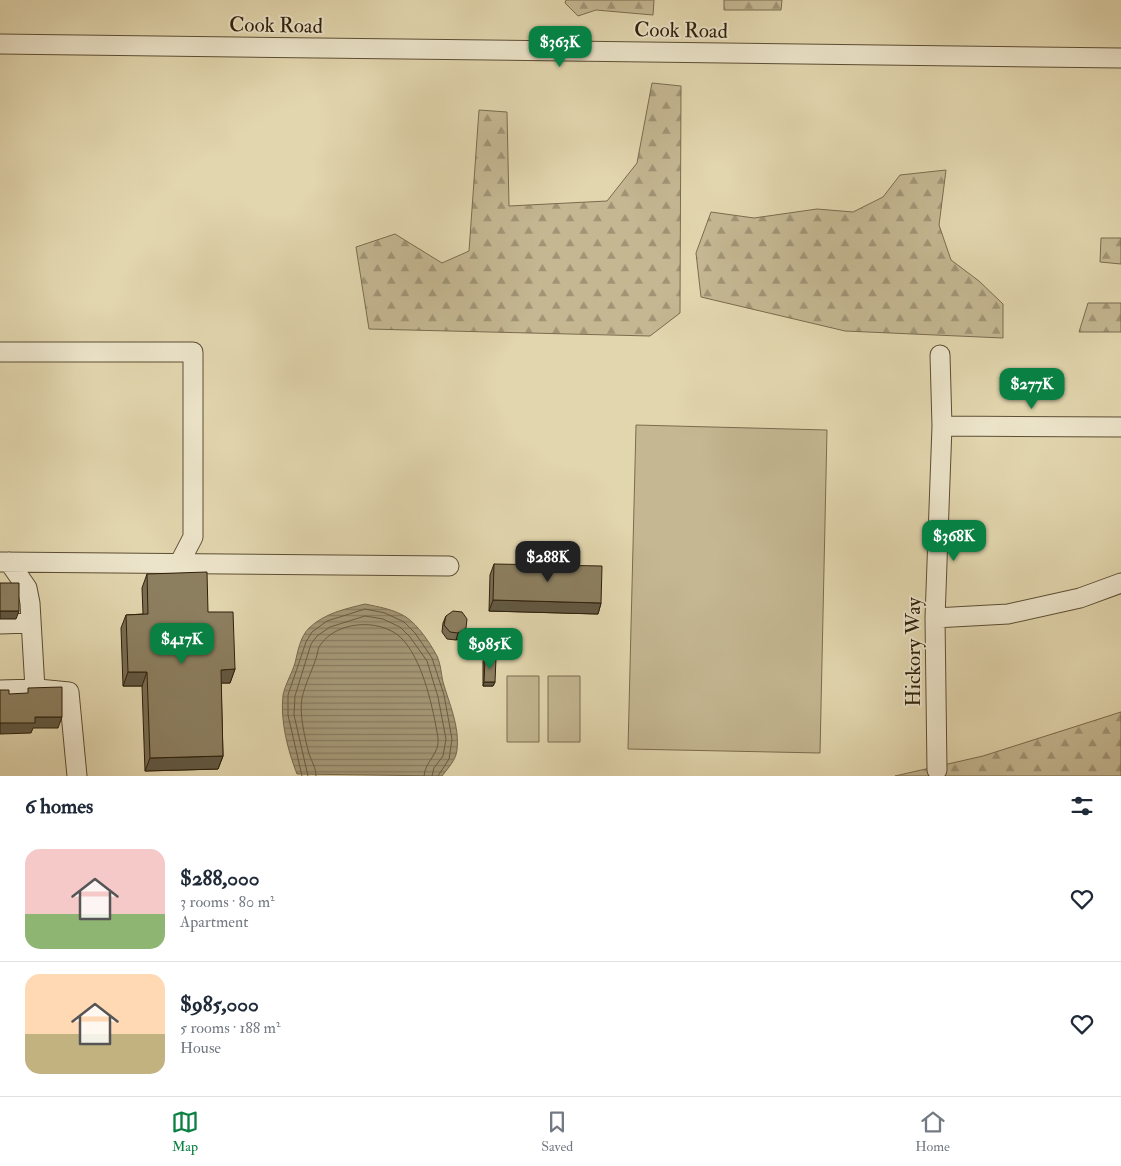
<!DOCTYPE html>
<html lang="en">
<head>
<meta charset="utf-8">
<style>
  :root { --surface:#fff; --page:#f2f2f3; --text:#1f2937; --muted:#747a83; --line:#e0e1e3; --accent:#0b8043 }
  body { margin:0; font-family:"IM FELL Double Pica",serif; background:var(--page); color:var(--text); height:100vh; display:flex; flex-direction:column; font-size:19px; white-space:nowrap }
  * { box-sizing:border-box; margin:0 }
  p { font-size:16px; color:var(--muted) }
  .icon { flex:none; width:28px; height:28px; fill:none; stroke:currentColor; stroke-width:2; stroke-linecap:round; stroke-linejoin:round }
  .map { position:relative; height:776px; overflow:hidden }
  .panel { display:flex; flex-direction:column; background:var(--surface); flex:1 }
  .panel>* { flex:none }
  .price { position:absolute; translate:-50% -42px; padding:0 11px; border-radius:10px; background:var(--accent); color:#fff; font-size:16px; line-height:32px; filter:drop-shadow(0 1px 2px #0008) }
  .price::after { content:''; position:absolute; left:50%; top:30px; width:15px; height:11px; margin-left:-8px; background:inherit; clip-path:polygon(0 0,100% 0,50% 100%) }
  .price.on { background:#222; color:#fff }
  ul { padding:0; list-style:none }
  li { display:flex; align-items:center; gap:15px; height:125px; padding:0 25px }
  li+li { border-top:1px solid var(--line) }
  li span { display:grid; place-items:center; flex:none; width:140px; height:100px; border-radius:15px; color:#555 }
  li>.icon { margin-inline-start:auto }
  span .icon { width:60px; height:60px; fill:#fffc; stroke-width:1 }
  li b { font-size:21px }
  h2 { display:flex; justify-content:space-between; align-items:center; height:60px; padding:0 25px; font-size:21px }
  .tab-bar { display:flex; justify-content:space-around; align-items:center; height:70px; border-top:1px solid var(--line); background:var(--surface); font-size:14px; color:var(--muted) }
  .tab-bar a { display:grid; justify-items:center; gap:2px }
  .tab-bar .on { color:var(--accent) }
  .map>svg:first-child { display:block }
  .forest { fill:url(#forest-firs); stroke:#7a6c4e }
  .pitch { fill:#c4b792; stroke:#7a6c4e }
  .water { fill:url(#water-rules); stroke:#76684c }
  .lines { fill:none; stroke-linecap:round; stroke-linejoin:round }
  .shore { stroke:#6a5c41; stroke-width:1 }
  .minor-casing { stroke:#5c4e34; stroke-width:21 }
  .minor { stroke:#ece4ca; stroke-width:19 }
  .wall { fill:#786d53; stroke:#2f200b }
  .shaded-wall { fill:#625943; stroke:#2f200b }
  .building { fill:#8c7f60; stroke:#2f200b }
  .labels { text-anchor:middle; stroke-width:4; stroke-linejoin:round; paint-order:stroke }
  .street-label { font-size:21px; fill:#2f200b; stroke:#ece4ca }
</style>
</head>
<body>
<div class="map">
<svg width="1121" height="776" viewBox="0 0 1121 776">
  <defs>
    <pattern id="forest-firs" width="22" height="20" patternUnits="userSpaceOnUse" patternTransform="scale(1.25)"><rect width="22" height="20" fill="#c4b792"/><path d="M5 1l3.5 6h-7zM16 11l3.5 6h-7z" fill="#a09475"/></pattern>
    <pattern id="water-rules" width="6" height="5" patternUnits="userSpaceOnUse" patternTransform="scale(1.25)"><rect width="6" height="5" fill="#a59877"/><path d="M0 2.5h6" fill="none" stroke="#877c60"/></pattern>
  </defs>
  <rect width="100%" height="100%" fill="#e2d6ae"/>
  <filter id="stains"><feTurbulence type="fractalNoise" baseFrequency=".004" numOctaves="4"/><feColorMatrix values="0 0 0 0 .2 0 0 0 0 .09 0 0 0 0 .02 0 0 0 .5 -.17"/></filter>
  <radialGradient id="worn" r=".72"><stop offset=".6" stop-color="#630" stop-opacity="0"/><stop offset="1" stop-color="#630" stop-opacity=".3"/></radialGradient>
  <path class="forest" d="M566,0H654L653,15L596,10L578,16L565,3Z
    M724,0H782L781,10H724Z
    M652,83L681,86L680,313L650,336L369,329L356,247L395,234L442,263L469,251L479,110L507,112L509,206L607,201L637,163Z
    M946,170L939,225L951,260L979,281L1003,304V338L845,331L701,297L696,253L711,212L754,218L817,209L853,212L883,197L900,175Z
    M1101,238H1121V264L1100,262Z
    M1088,303H1121V332H1079Z
    M1121,712V776H895L983,756Z"/>
  <path class="pitch" d="M636,425L827,430L820,753L628,749Z
    M507,676H539V742H507Z
    M548,676H580V742H548Z"/>
  <path class="water" d="M365,604C379,607 393,609 406,617C418,625 430,643 437,656C441,665 441,673 443,682C449,703 460,727 457,750C456,760 448,768 442,776L297,774C288,751 280,721 283,695C285,685 292,673 295,663C298,651 300,637 309,628C325,613 345,609 365,604Z"/>
  <g class="lines">
    <path class="shore" d="M302,776L288,715V695L306,642L312,632L327,621L365,609L385,613L404,622L415,633L432,658L444,695L452,739L449,759L438,776
      M308,776L294,715L295,696L311,644L317,636L330,627L365,616L383,619L400,627L410,637L427,661L438,697L446,739L443,756L434,768L432,776
      M316,776C316,768 312,762 309,754C305,738 299,714 302,698C305,684 313,669 317,655C318,651 318,647 321,644C339,619 386,618 405,642C424,666 433,708 438,738C440,754 425,761 424,776"/>
    <g class="minor-casing">
      <path id="minor" d="M0,44L1121,58
        M0,352H193V537L180,562
        M942,426L1121,427
        M0,562L449,566
        M935,618L1008,614L1080,598L1121,583
        M0,624L31,623
        M38,689L69,692L77,776
        M0,690L35,689L30,603L27,588L9,562
        M937,770L935,618L942,426L940,355"/>
    </g>
    <use href="#minor" class="minor"/>
  </g>
  <path class="wall" d="M494,564L601,603L598,614L489,611L490,575Z
    M147,574L208,612L235,669L230,683H221L223,756L218,769L145,771L142,686H123L121,628L126,615L143,614L142,588Z
    M446,616L466,628L463,636L456,640L447,639L442,632L443,623Z
    M485,658L495,682L493,686H483V661Z"/>
  <path class="shaded-wall" d="M493,600L601,603L598,614L489,611Z
    M0,611H19L16,619H0Z
    M466,628L463,636L456,640L458,633Z
    M235,669L230,683H216L221,670Z
    M128,672H147L142,686H123Z
    M484,682H495L493,686H483Z
    M35,717H62L58,728H33L31,733L0,734V723Z
    M223,756L218,769L145,771L150,758Z"/>
  <path class="building" d="M494,564L602,566L601,603L493,600Z
    M207,572L208,612H233L235,669L221,670L223,756L150,758L147,672H128L126,615L148,614L147,574Z
    M0,583H19V611H0Z
    M453,611L462,612L467,619L466,628L458,633L450,632L444,625L446,616Z
    M485,658H496L495,682H484Z
    M62,687V717H35V723H0V690H9V694L28,693V688Z"/>
  <g class="labels">
    <g class="street-label">
      <text transform="translate(276 25) rotate(1)" y="7">Cook Road</text>
      <text transform="translate(681 30) rotate(1)" y="7">Cook Road</text>
      <text transform="translate(913 652) rotate(-90)" y="7">Hickory Way</text>
    </g>
  </g>
  <rect width="100%" height="100%" filter="url(#stains)"/>
  <rect width="100%" height="100%" fill="url(#worn)"/>
</svg>
<b class="price" style="left:560px;top:68px">$363K</b>
<b class="price" style="left:1032px;top:410px">$277K</b>
<b class="price" style="left:954px;top:562px">$368K</b>
<b class="price on" style="left:548px;top:583px">$288K</b>
<b class="price" style="left:182px;top:665px">$417K</b>
<b class="price" style="left:490px;top:670px">$985K</b>
</div>
<section class="panel">
<h2>6 homes<svg class="icon" aria-label="filters" viewBox="0 0 24 24"><path d="M4 7h16M4 17h16"/><circle cx="9" cy="7" r="2"/><circle cx="15" cy="17" r="2"/></svg></h2>
<ul>
<li><span style="background:linear-gradient(#f6c9c9 65%,#8fb573 0)"><svg class="icon" aria-label="home" viewBox="0 0 24 24"><path d="M3 11l9-7 9 7M6 9v11h12V9"/></svg></span><div><b>$288,000</b><p>3 rooms · 80 m²</p><p>Apartment</p></div><svg class="icon" aria-label="heart" viewBox="0 0 24 24"><path d="M12 20l-8-8c-3-5 5-10 8-4 3-6 11-1 8 4z"/></svg></li>
<li><span style="background:linear-gradient(#ffd9b3 60%,#c2b280 0)"><svg class="icon" aria-label="home" viewBox="0 0 24 24"><path d="M3 11l9-7 9 7M6 9v11h12V9"/></svg></span><div><b>$985,000</b><p>5 rooms · 188 m²</p><p>House</p></div><svg class="icon" aria-label="heart" viewBox="0 0 24 24"><path d="M12 20l-8-8c-3-5 5-10 8-4 3-6 11-1 8 4z"/></svg></li>
</ul>
</section>
<nav class="tab-bar">
<a class="on"><svg class="icon" aria-label="map" viewBox="0 0 24 24"><path d="M3 6l6-2 6 2 6-2v14l-6 2-6-2-6 2zM9 4v14M15 6v14"/></svg>Map</a>
<a><svg class="icon" aria-label="saved" viewBox="0 0 24 24"><path d="M7 4h10v16l-5-4-5 4z"/></svg>Saved</a>
<a><svg class="icon" aria-label="home" viewBox="0 0 24 24"><path d="M3 11l9-7 9 7M6 9v11h12V9"/></svg>Home</a>
</nav>
</body>
</html>
